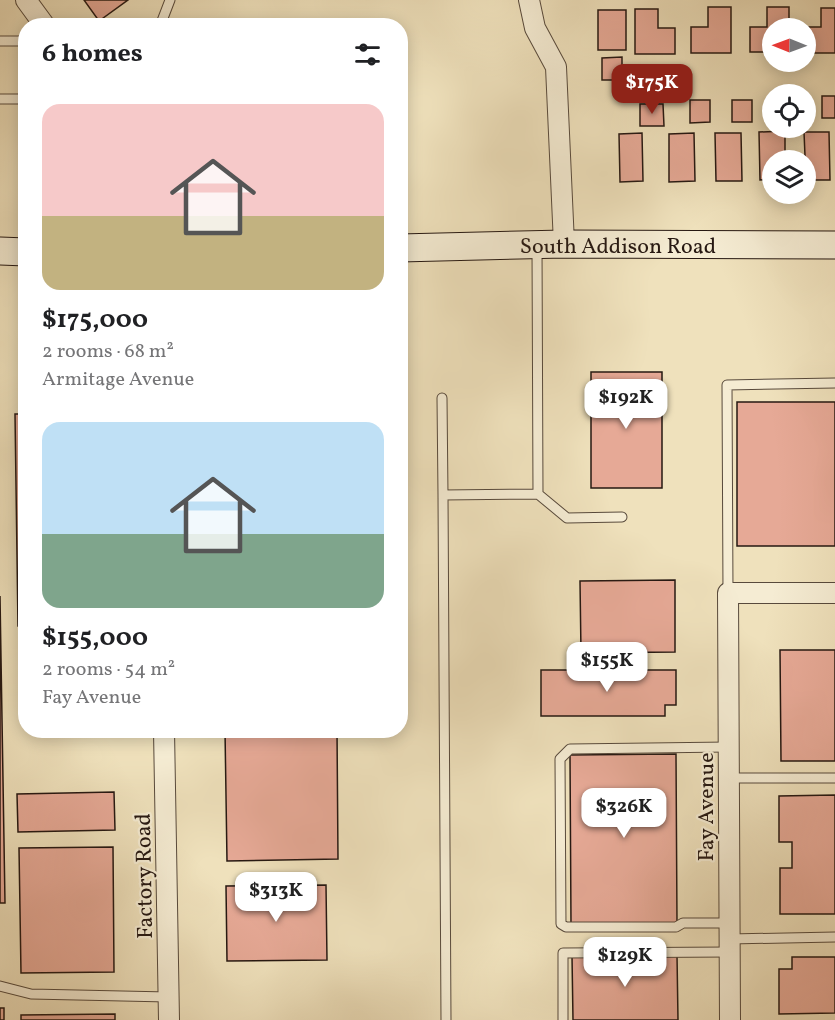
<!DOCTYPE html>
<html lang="en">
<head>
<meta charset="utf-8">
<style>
  :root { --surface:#fff; --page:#f6f6f6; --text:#202124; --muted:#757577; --accent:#8f2418 }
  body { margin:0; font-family:Vollkorn,serif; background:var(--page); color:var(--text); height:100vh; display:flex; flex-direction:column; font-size:22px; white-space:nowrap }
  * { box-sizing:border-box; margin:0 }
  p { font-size:20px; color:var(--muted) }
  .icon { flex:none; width:33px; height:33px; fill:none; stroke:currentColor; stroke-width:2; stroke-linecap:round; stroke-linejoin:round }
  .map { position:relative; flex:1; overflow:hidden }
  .drawer { position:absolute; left:18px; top:18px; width:390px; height:720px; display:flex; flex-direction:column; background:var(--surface); border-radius:24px; box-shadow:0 3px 15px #0003 }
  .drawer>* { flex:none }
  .needle { width:39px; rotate:271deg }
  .fabs { position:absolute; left:762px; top:18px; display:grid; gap:12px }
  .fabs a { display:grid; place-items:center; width:54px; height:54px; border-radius:50%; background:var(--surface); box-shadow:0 3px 15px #0003; font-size:30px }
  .price { position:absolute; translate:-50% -51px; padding:0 14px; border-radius:12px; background:#fff; color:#222; font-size:20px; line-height:39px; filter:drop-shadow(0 2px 3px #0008) }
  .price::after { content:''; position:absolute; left:50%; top:36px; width:18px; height:14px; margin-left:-9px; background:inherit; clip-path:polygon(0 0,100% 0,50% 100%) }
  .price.on { background:var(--accent); color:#fff }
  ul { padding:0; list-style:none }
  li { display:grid; align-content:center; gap:12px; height:318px; padding:0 24px }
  li span { display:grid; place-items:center; height:186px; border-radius:18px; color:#555 }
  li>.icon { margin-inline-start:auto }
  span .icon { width:108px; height:108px; fill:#fffc; stroke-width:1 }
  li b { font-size:26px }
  h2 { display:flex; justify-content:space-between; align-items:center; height:72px; padding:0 24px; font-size:26px }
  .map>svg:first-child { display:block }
  .building { fill:#e6a996; stroke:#261812; stroke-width:1.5 }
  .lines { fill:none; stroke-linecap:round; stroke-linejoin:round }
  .lane-casing { stroke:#584a3c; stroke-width:11 }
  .street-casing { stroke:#584a3c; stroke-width:22 }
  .secondary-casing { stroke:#261812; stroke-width:29 }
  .lane { stroke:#f5ecd3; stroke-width:9 }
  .street { stroke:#f5ecd3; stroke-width:20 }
  .secondary { stroke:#f5ecd3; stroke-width:27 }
  .labels { text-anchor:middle; stroke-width:4.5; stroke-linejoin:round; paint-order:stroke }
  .street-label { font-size:22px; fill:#261812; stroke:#f5ecd3 }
</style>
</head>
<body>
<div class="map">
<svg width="835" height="1020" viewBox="0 0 835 1020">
  <rect width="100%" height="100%" fill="#efe1bc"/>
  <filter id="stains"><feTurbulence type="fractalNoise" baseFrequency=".00333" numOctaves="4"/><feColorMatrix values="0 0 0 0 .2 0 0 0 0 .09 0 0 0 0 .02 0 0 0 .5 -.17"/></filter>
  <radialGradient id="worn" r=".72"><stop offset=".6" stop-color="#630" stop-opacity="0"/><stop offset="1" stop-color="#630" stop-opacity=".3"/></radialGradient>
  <path class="building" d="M84,0H128L99,21Z
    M708,7H731V53H691V27H708Z
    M767,7H789V28H772V52H750V27H767Z
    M821,8H835V53H806L804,27H821Z
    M635,9H658V28H675V54H635Z
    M598,10H626V50H598Z
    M622,57V80H602V58Z
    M822,96H835V118H822Z
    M690,100H710V122L690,123Z
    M732,100H752V122H732Z
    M640,104H663L664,126H640Z
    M785,131V160H772V179L760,180L759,132Z
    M804,132H829L830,180H806Z
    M642,133L643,181L620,182L619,134Z
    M694,133L695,181L669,182V134Z
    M715,133H741L742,181H716Z
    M591,372H662V488H591Z
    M737,402H835V546H737Z
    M15,414H26V625L18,626Z
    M675,580V652L581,653L580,581Z
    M0,596L5,903H0Z
    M780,650H835V761H781Z
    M541,670H676V705H665V716H541Z
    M225,730H337L338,859L227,861Z
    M676,754L677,923L571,924L570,755Z
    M114,792L115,830L18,832L17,794Z
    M835,795V914H780V868H792V842H779V796Z
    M113,847L114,972L21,973L19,848Z
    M326,885L327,960L227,961L226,886Z
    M677,955L678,1020H573L572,956Z
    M792,957H835V1013L779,1014V969H792Z
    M0,1008H4V1020H0Z
    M115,1014V1020H21V1015Z"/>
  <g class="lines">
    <g class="lane-casing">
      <path id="lane" d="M160,26L170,0
        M0,41H26
        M0,99H26
        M537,247L538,494
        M442,398L443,495L538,494L567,518L622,517
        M443,495L446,1020
        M728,593L727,385L835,383
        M728,747L570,749L560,759L561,924L566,927H676L683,923H730
        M729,778H835
        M730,939L835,937
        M0,986L31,994L168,997
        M563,1020V953L730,952"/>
    </g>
    <g class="street-casing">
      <path id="street" d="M26,0L45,26
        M529,0L535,28L556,67L564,244
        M164,730L169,1020
        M730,1020L728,593H835"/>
    </g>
    <g class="secondary-casing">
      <path id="secondary" d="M400,248L564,244L835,245
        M0,251L26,252"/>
    </g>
    <use href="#lane" class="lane"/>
    <use href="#street" class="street"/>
    <use href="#secondary" class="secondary"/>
  </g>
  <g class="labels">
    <g class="street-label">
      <text x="618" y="253">South Addison Road</text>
      <text transform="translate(705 807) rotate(-90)" y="8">Fay Avenue</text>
      <text transform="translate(143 876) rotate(-91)" y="8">Factory Road</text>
    </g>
  </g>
  <rect width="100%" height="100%" filter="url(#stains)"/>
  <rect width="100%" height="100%" fill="url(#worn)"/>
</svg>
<div class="fabs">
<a><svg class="needle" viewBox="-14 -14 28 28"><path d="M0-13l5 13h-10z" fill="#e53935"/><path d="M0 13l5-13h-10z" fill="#757577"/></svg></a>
<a><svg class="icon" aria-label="locate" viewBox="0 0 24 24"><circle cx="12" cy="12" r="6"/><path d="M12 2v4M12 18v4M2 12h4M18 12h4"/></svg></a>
<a><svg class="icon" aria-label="layers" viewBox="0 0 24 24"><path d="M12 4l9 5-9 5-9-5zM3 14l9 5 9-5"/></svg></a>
</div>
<b class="price on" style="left:652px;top:115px">$175K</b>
<b class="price" style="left:626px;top:430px">$192K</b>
<b class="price" style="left:607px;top:693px">$155K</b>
<b class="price" style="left:624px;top:839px">$326K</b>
<b class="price" style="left:276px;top:923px">$313K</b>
<b class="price" style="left:625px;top:988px">$129K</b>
<section class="drawer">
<h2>6 homes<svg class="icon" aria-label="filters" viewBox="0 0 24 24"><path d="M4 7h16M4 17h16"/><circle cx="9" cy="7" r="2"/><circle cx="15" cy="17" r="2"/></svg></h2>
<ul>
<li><span style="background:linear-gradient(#f6c9c9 60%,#c2b280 0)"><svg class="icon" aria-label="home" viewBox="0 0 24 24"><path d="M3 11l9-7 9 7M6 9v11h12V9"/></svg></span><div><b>$175,000</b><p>2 rooms · 68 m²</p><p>Armitage Avenue</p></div></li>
<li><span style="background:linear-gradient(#bfe0f5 60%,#7fa58c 0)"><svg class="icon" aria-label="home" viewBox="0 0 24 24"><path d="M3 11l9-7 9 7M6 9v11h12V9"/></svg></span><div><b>$155,000</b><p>2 rooms · 54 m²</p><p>Fay Avenue</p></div></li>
</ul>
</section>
</div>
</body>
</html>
